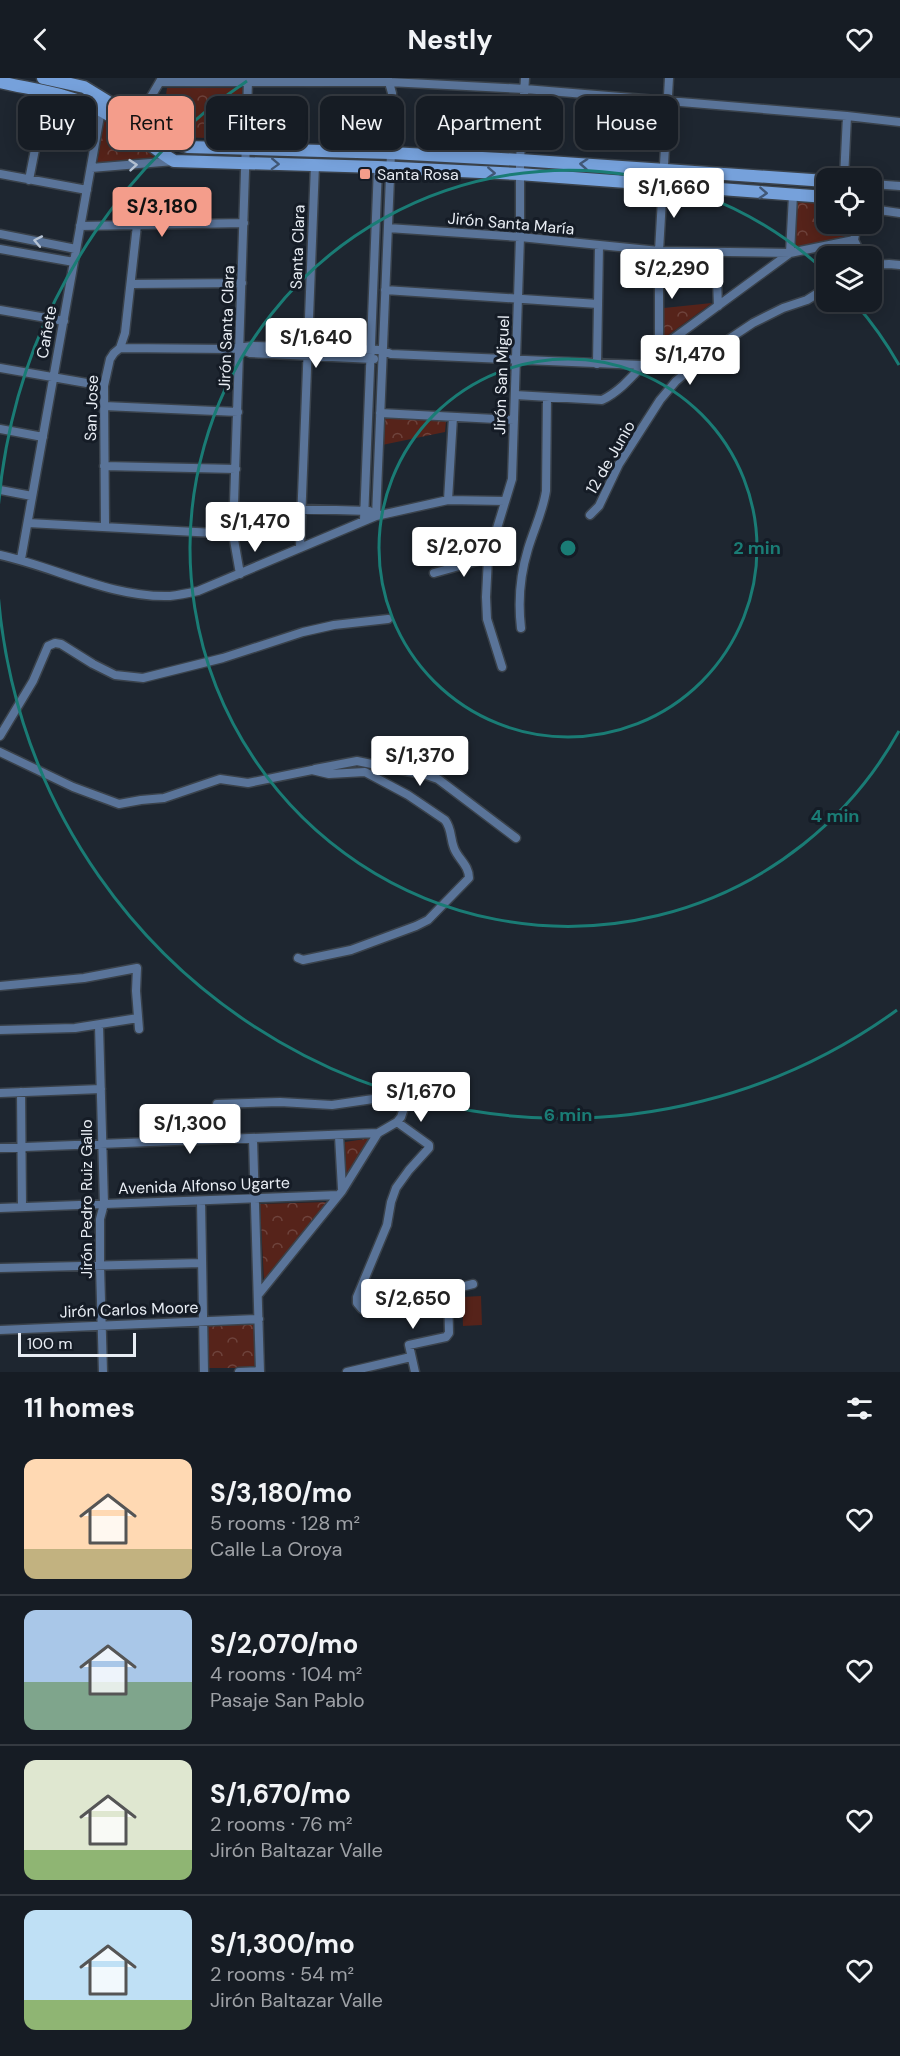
<!DOCTYPE html>
<html lang="en">
<head>
<meta charset="utf-8">
<style>
  :root { --surface:#161c24; --page:#1f252c; --text:#f1f3f6; --muted:#9ea1a6; --line:#353a41; --accent:#f49d8b }
  body { margin:0; font-family:"DM Sans",sans-serif; background:var(--page); color:var(--text); height:100vh; display:flex; flex-direction:column; font-size:22px; white-space:nowrap }
  * { box-sizing:border-box; margin:0 }
  p { font-size:20px; color:var(--muted) }
  .icon { flex:none; width:33px; height:33px; fill:none; stroke:currentColor; stroke-width:2; stroke-linecap:round; stroke-linejoin:round }
  .map { position:relative; height:1294px; overflow:hidden }
  .sheet { display:flex; flex-direction:column; background:var(--surface); flex:1 }
  .sheet>* { flex:none }
  .hud { position:absolute; left:18px; top:18px; width:864px; height:54px; display:flex; gap:12px }
  .buttons { position:absolute; left:816px; top:90px; display:grid; gap:12px }
  .buttons a { display:grid; place-items:center; width:66px; height:66px; border-radius:12px; background:var(--surface); box-shadow:0 3px 15px #0003,0 0 0 2px var(--line); font-size:30px }
  .scale { position:absolute; left:18px; bottom:15px; width:118px; box-sizing:border-box; padding-left:6px; border:3px solid #e8edf4; border-top:0; font-size:16px; line-height:21px; white-space:nowrap; color:#e8edf4; -webkit-text-stroke:4px #151c26; paint-order:stroke }
  .price { position:absolute; translate:-50% -51px; padding:0 14px; border-radius:6px; background:#fff; color:#222; font-size:20px; line-height:39px; filter:drop-shadow(0 2px 3px #0008) }
  .price::after { content:''; position:absolute; left:50%; top:36px; width:18px; height:14px; margin-left:-9px; background:inherit; clip-path:polygon(0 0,100% 0,50% 100%) }
  .price.current { background:var(--accent); color:#111 }
  ul { padding:0; list-style:none }
  li { display:flex; align-items:center; gap:18px; height:150px; padding:0 24px }
  li+li { border-top:2px solid var(--line) }
  li span { display:grid; place-items:center; flex:none; width:168px; height:120px; border-radius:12px; color:#555 }
  li>.icon { margin-inline-start:auto }
  span .icon { width:72px; height:72px; fill:#fffc; stroke-width:1 }
  li b { font-size:26px }
  h2 { display:flex; justify-content:space-between; align-items:center; height:72px; padding:0 24px; font-size:26px }
  .pill { padding:0 21px; border-radius:12px; background:var(--surface); box-shadow:0 3px 15px #0003,0 0 0 2px var(--line); font-size:21px; line-height:54px }
  .pill.current { background:var(--accent); color:#111 }
  header { display:flex; justify-content:space-between; align-items:center; height:78px; padding:0 24px; background:var(--surface); font-size:27px; font-weight:700 }
  .map>svg:first-child { display:block }
  .green { fill:#56231a }
  .park { fill:url(#park-crowns) }
  .lines { fill:none; stroke-linecap:round; stroke-linejoin:round }
  .street-casing { stroke:#3a424b; stroke-width:11 }
  .secondary-casing { stroke:#3a424b; stroke-width:15 }
  .street { stroke:#5a7499; stroke-width:8 }
  .secondary { stroke:#76a1db; stroke-width:12 }
  .oneway { stroke:#415877 }
  .oneway2 { stroke:#b6c3d4 }
  .ring { fill:none; stroke:#1a7c75; stroke-width:3 }
  .poi-dot { fill:#f49d8b; stroke:#151c26; stroke-width:2 }
  .labels { text-anchor:middle; stroke-width:6; stroke-linejoin:round; paint-order:stroke }
  .poi-label { font-size:16px; fill:#e8edf4; stroke:#151c26; text-anchor:start }
  .street-label { font-size:16px; fill:#e8edf4; stroke:#151c26 }
  .centre { fill:#1a7c75; stroke:#151c26; stroke-width:3 }
  .ring-label { font-size:18px; text-anchor:middle; font-weight:bold; fill:#1a7c75; stroke:#151c26; stroke-width:6; stroke-linejoin:round; paint-order:stroke }
</style>
</head>
<body>
<header><svg class="icon" aria-label="back" viewBox="0 0 24 24"><path d="M15 5l-7 7 7 7"/></svg>Nestly<svg class="icon" aria-label="heart" viewBox="0 0 24 24"><path d="M12 20l-8-8c-3-5 5-10 8-4 3-6 11-1 8 4z"/></svg></header>
<div class="map">
<svg width="900" height="1294" viewBox="0 0 900 1294">
  <defs>
    <pattern id="park-crowns" width="20" height="18" patternUnits="userSpaceOnUse" patternTransform="scale(1.5)"><rect width="20" height="18" fill="#56231a"/><path d="M2 6a3 3 0 1 1 6 0M12 15a3 3 0 1 1 6 0" fill="none" stroke="#6e433c"/></pattern>
  </defs>
  <rect width="100%" height="100%" fill="#1e2630"/>
  <path class="green" d="M481,1218L482,1247L463,1248L462,1219Z"/>
  <path class="park" d="M167,10H243L241,61L175,59L161,53L146,41L160,19L168,21L166,17Z
    M104,43L160,81L97,86Z
    M797,119L826,121V146H853L851,157L794,172Z
    M712,225L663,261L664,230Z
    M383,340L446,343L445,354L382,367Z
    M372,1060L346,1098L345,1064Z
    M328,1124L264,1203L260,1126Z
    M256,1246V1290H208L207,1247Z"/>
  <g class="lines">
    <g class="street-casing">
      <path id="street" d="M160,4H389L525,11L847,38L900,44
        M135,46L162,0
        M91,90L174,83
        M0,96L87,112
        M844,100L847,38
        M29,102L46,15
        M872,106L900,108
        M872,131L900,135
        M80,148L244,145
        M388,150L520,159L659,173L790,175L793,117
        M0,156L76,171
        M854,162L862,178
        M854,162L857,146
        M0,171L74,184
        M716,175L718,228
        M872,187L889,186L900,187
        M132,206L242,205
        M385,212L598,226
        M0,232L64,243
        M120,270L229,271L252,268L381,272L391,276L641,287
        M240,271L250,275L374,281
        M659,271V173L669,0
        M597,286L599,168
        M0,290L104,308
        M515,317L602,322C625,311 640,288 659,271L790,175L854,162
        M104,328L238,334
        M380,335L514,342
        M0,351L43,359
        M104,388L236,391
        M0,412L32,418
        M448,422L453,339
        M234,429L369,433
        M590,437L599,428L619,386L660,322L676,303L717,269L753,245L783,230L807,222L826,210
        M376,438L391,75L392,15L388,1
        M364,442L378,89
        M28,445L233,456
        M105,448L104,308L110,281L114,275L120,270L125,255L137,147
        M300,469L315,87
        M0,477C55,489 112,520 170,518C179,517 189,515 198,513L376,438L448,422L505,423
        M21,481L101,32
        M434,495L488,480
        M240,496L233,456L248,3
        M521,550C518,524 520,497 528,471C534,451 543,433 546,413L547,319
        M502,589L487,541L486,519L488,480L512,401L520,159V82L525,0
        M0,658L33,603L48,568L55,565L61,566L93,586L115,597L143,600L223,580L303,554L334,547L388,541
        M0,674L73,709L119,726L141,722L164,720L220,701L248,705L312,692L329,696L365,694L408,717L445,742C452,751 450,760 454,770C458,781 469,787 469,800L428,842L416,848L351,872L303,882L298,880
        M315,691L357,683L426,697L438,701L516,760
        M0,908L84,900L137,890L136,913L139,951
        M99,948L104,1126L100,1141V1188L103,1294
        M0,952L75,950L138,940
        M21,1014L22,1129
        M0,1015L101,1011
        M217,1026L280,1024L332,1027L387,1019L398,1022L402,1025L403,1033L401,1039L397,1044L378,1055L342,1113L258,1217
        M397,1044L429,1067V1070L409,1092L396,1110L391,1124L387,1147L357,1219V1225L362,1231L370,1232L473,1206
        M339,1058L342,1111
        M253,1061L260,1294
        M0,1070L378,1055
        M201,1123L204,1294
        M0,1130L338,1117
        M0,1190L202,1185
        M0,1252L259,1241
        M239,1294L260,1293
        M347,1294L411,1279
        M415,1294L409,1267L446,1259L449,1255L448,1213"/>
    </g>
    <g class="secondary-casing">
      <path id="secondary" d="M43,0L84,9L138,42L159,60L188,69L391,75L520,82L826,103
        M0,4C34,12 72,16 102,33C128,47 149,68 174,83L378,89L519,96L826,119"/>
    </g>
    <use href="#street" class="street"/>
    <use href="#secondary" class="secondary"/>
  </g>
  <defs><path id="oneway-chevron" d="M-2-3.5L2.5 0L-2 3.5" fill="none" stroke-width="1.6" stroke-linecap="round" stroke-linejoin="round" transform="scale(1.5)"/></defs>
  <g class="oneway">
    <use href="#oneway-chevron" transform="translate(275 86) rotate(2)"/>
    <use href="#oneway-chevron" transform="translate(584 86) rotate(-176)"/>
    <use href="#oneway-chevron" transform="translate(491 95) rotate(3)"/>
    <use href="#oneway-chevron" transform="translate(763 115) rotate(4)"/>
  </g>
  <g class="oneway2">
    <use href="#oneway-chevron" transform="translate(133 87) rotate(-5)"/>
    <use href="#oneway-chevron" transform="translate(38 163) rotate(-169)"/>
  </g>
  <g class="ring">
    <circle cx="568" cy="470" r="189"/>
    <path d="M899 653A378 378 0 1 1 826 194M855 225A378 378 0 0 1 899 287"/>
    <path d="M897 932A567 567 0 1 1 247 3"/>
  </g>
  <rect class="poi-dot" x="359" y="90" width="12" height="12" rx="3"/>
  <g class="labels">
    <g class="poi-label">
      <text x="377" y="102">Santa Rosa</text>
    </g>
    <g class="street-label">
      <text transform="translate(511 145) rotate(5)" y="6">Jirón Santa María</text>
      <text transform="translate(297 169) rotate(-88)" y="6">Santa Clara</text>
      <text transform="translate(226 250) rotate(-88)" y="6">Jirón Santa Clara</text>
      <text transform="translate(46 254) rotate(-80)" y="6">Cañete</text>
      <text transform="translate(501 297) rotate(-88)" y="6">Jirón San Miguel</text>
      <text transform="translate(91 330) rotate(-88)" y="6">San Jose</text>
      <text transform="translate(610 379) rotate(-60)" y="6">12 de Junio</text>
      <text transform="translate(204 1107) rotate(-2)" y="6">Avenida Alfonso Ugarte</text>
      <text transform="translate(86 1121) rotate(-90)" y="6">Jirón Pedro Ruiz Gallo</text>
      <text transform="translate(129 1231) rotate(-2)" y="6">Jirón Carlos Moore</text>
    </g>
  </g>
  <circle cx="568" cy="470" r="9" class="centre"/>
  <g class="ring-label">
    <text x="757" y="476">2 min</text>
    <text x="835" y="744">4 min</text>
    <text x="568" y="1043">6 min</text>
  </g>
</svg>
<div class="buttons">
<a><svg class="icon" aria-label="locate" viewBox="0 0 24 24"><circle cx="12" cy="12" r="6"/><path d="M12 2v4M12 18v4M2 12h4M18 12h4"/></svg></a>
<a><svg class="icon" aria-label="layers" viewBox="0 0 24 24"><path d="M12 4l9 5-9 5-9-5zM3 14l9 5 9-5"/></svg></a>
</div>
<div class="scale">100 m</div>
<b class="price" style="left:674px;top:141px">S/1,660</b>
<b class="price current" style="left:162px;top:160px">S/3,180</b>
<b class="price" style="left:672px;top:222px">S/2,290</b>
<b class="price" style="left:316px;top:291px">S/1,640</b>
<b class="price" style="left:690px;top:308px">S/1,470</b>
<b class="price" style="left:255px;top:475px">S/1,470</b>
<b class="price" style="left:464px;top:500px">S/2,070</b>
<b class="price" style="left:420px;top:709px">S/1,370</b>
<b class="price" style="left:421px;top:1045px">S/1,670</b>
<b class="price" style="left:190px;top:1077px">S/1,300</b>
<b class="price" style="left:413px;top:1252px">S/2,650</b>
<div class="hud">
<a class="pill">Buy</a>
<a class="pill current">Rent</a>
<a class="pill">Filters</a>
<a class="pill">New</a>
<a class="pill">Apartment</a>
<a class="pill">House</a>
</div>
</div>
<section class="sheet">
<h2>11 homes<svg class="icon" aria-label="filters" viewBox="0 0 24 24"><path d="M4 7h16M4 17h16"/><circle cx="9" cy="7" r="2"/><circle cx="15" cy="17" r="2"/></svg></h2>
<ul>
<li><span style="background:linear-gradient(#ffd9b3 75%,#c2b280 0)"><svg class="icon" aria-label="home" viewBox="0 0 24 24"><path d="M3 11l9-7 9 7M6 9v11h12V9"/></svg></span><div><b>S/3,180/mo</b><p>5 rooms · 128 m²</p><p>Calle La Oroya</p></div><svg class="icon" aria-label="heart" viewBox="0 0 24 24"><path d="M12 20l-8-8c-3-5 5-10 8-4 3-6 11-1 8 4z"/></svg></li>
<li><span style="background:linear-gradient(#a9c7e8 60%,#7fa58c 0)"><svg class="icon" aria-label="home" viewBox="0 0 24 24"><path d="M3 11l9-7 9 7M6 9v11h12V9"/></svg></span><div><b>S/2,070/mo</b><p>4 rooms · 104 m²</p><p>Pasaje San Pablo</p></div><svg class="icon" aria-label="heart" viewBox="0 0 24 24"><path d="M12 20l-8-8c-3-5 5-10 8-4 3-6 11-1 8 4z"/></svg></li>
<li><span style="background:linear-gradient(#dfe7d0 75%,#8fb573 0)"><svg class="icon" aria-label="home" viewBox="0 0 24 24"><path d="M3 11l9-7 9 7M6 9v11h12V9"/></svg></span><div><b>S/1,670/mo</b><p>2 rooms · 76 m²</p><p>Jirón Baltazar Valle</p></div><svg class="icon" aria-label="heart" viewBox="0 0 24 24"><path d="M12 20l-8-8c-3-5 5-10 8-4 3-6 11-1 8 4z"/></svg></li>
<li><span style="background:linear-gradient(#bfe0f5 75%,#8fb573 0)"><svg class="icon" aria-label="home" viewBox="0 0 24 24"><path d="M3 11l9-7 9 7M6 9v11h12V9"/></svg></span><div><b>S/1,300/mo</b><p>2 rooms · 54 m²</p><p>Jirón Baltazar Valle</p></div><svg class="icon" aria-label="heart" viewBox="0 0 24 24"><path d="M12 20l-8-8c-3-5 5-10 8-4 3-6 11-1 8 4z"/></svg></li>
</ul>
</section>
</body>
</html>
